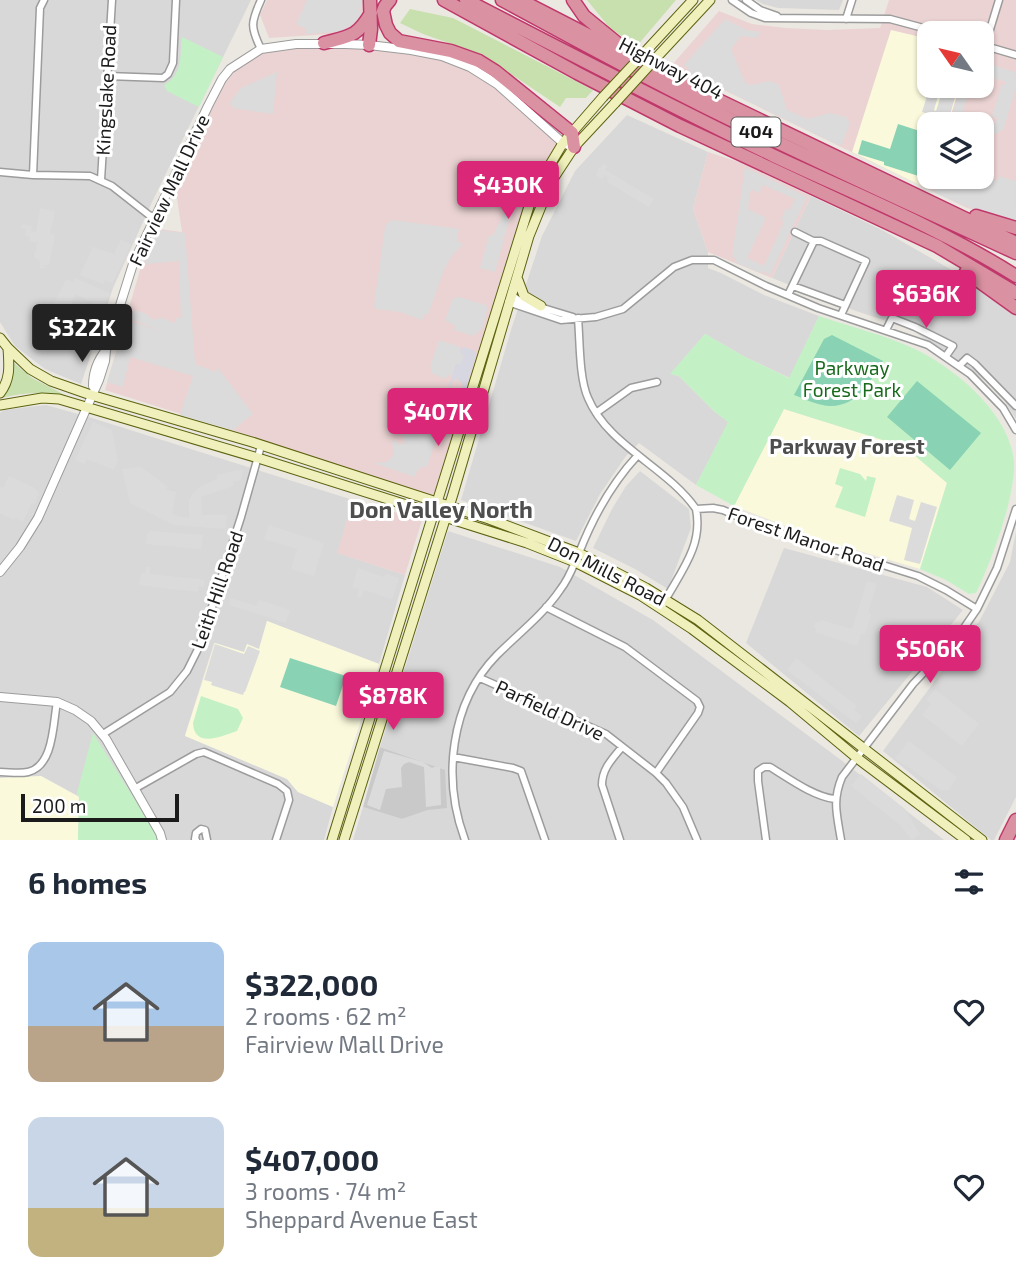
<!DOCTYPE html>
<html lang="en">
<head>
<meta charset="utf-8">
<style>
  :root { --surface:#fff; --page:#f2f2f3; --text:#1f2937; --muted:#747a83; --accent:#db2777 }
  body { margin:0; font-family:"Exo 2",sans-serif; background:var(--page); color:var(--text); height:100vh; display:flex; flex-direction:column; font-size:26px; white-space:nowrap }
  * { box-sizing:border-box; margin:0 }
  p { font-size:23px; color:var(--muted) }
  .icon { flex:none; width:38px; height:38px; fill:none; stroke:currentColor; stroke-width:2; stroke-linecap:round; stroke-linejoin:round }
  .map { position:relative; height:840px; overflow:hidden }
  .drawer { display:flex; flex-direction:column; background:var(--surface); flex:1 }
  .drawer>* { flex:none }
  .needle { width:46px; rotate:304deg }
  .buttons { position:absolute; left:917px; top:21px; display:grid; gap:14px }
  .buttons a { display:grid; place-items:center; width:77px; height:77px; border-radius:14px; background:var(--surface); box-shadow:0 2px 5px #0004; font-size:35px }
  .scale { position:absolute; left:21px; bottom:18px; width:158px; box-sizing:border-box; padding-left:7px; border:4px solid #1b1b1b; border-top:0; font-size:19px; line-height:24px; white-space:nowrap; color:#1b1b1b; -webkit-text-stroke:5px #fff; paint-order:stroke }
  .price { position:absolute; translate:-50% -60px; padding:0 16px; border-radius:7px; background:var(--accent); color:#fff; font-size:23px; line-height:46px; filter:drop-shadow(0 2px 4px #0008) }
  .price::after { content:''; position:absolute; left:50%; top:42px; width:21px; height:16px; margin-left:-10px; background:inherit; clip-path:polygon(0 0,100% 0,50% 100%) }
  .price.selected { background:#222; color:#fff }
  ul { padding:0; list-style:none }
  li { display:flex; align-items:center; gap:21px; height:175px; padding:0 28px }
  li span { display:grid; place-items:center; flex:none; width:196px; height:140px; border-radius:14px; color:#555 }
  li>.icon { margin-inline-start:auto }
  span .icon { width:84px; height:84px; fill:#fffc; stroke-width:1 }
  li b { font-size:30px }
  h2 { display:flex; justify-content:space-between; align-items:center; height:84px; padding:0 28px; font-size:30px }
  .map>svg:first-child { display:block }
  .residential { fill:#d9d8d8 }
  .commercial { fill:#ebd3d3; fill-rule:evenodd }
  .education { fill:#faf9dc }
  .religious { fill:#c9c9c9 }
  .grass { fill:#c8e0ad }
  .park { fill:#c3f1c5 }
  .pitch { fill:#89d2b3 }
  .parking { fill:#dbdbdb; fill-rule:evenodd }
  .plaza { fill:#d6d7e1 }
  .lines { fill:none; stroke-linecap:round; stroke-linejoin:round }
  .minor-casing { stroke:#9c9c9c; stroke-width:9 }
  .tertiary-casing { stroke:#9c9c9c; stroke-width:10 }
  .secondary-casing { stroke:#5d6311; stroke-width:11 }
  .motorway-casing { stroke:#c0386b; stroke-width:15 }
  .minor { stroke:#fff; stroke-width:6 }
  .tertiary { stroke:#fff; stroke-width:8 }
  .secondary { stroke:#eff0bb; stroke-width:9 }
  .motorway { stroke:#da92a2; stroke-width:12 }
  .secondary-bridge-casing { stroke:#5d6311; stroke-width:11; stroke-linecap:butt }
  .secondary-bridge { stroke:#eff0bb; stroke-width:9 }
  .labels { text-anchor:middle; stroke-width:6; stroke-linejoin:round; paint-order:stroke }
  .shield { fill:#fff; stroke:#5f5f5f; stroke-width:2 }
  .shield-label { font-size:18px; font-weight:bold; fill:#1b1b1b }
  .street-label { font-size:19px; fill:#1b1b1b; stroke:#fff }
  .park-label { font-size:19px; fill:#186a1c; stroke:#fff }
  .neighbourhood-label { font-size:21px; font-weight:bold; fill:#4e4e4e; stroke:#fff }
  .quarter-label { font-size:23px; font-weight:bold; fill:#4e4e4e; stroke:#fff }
</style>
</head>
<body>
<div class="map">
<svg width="1016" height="840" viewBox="0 0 1016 840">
  <rect width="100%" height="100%" fill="#ebe8e2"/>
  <path class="residential" d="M0,0H251L153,200L113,288L81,384L45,369L15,346L0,322Z
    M756,0H843L839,10L778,8L763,4Z
    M627,115L708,152L693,209L708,252V268L721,273L764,295L819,316L790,378L745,357L705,334L671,374L679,376L715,412L729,422L696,485L639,443L626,456L600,494L576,541L461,500L511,330L542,236L575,171Z
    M811,196L882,230L950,269L1008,307L1016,315V419L997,389L911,329L856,311L772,278Z
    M46,405L92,418L353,500L338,553L405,575L379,664L267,621L259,649L244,653L214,643L185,735L287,779L298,792L333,807L324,840H160L41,776L0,778V413L4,410Z
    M640,471L689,509L691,528L668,589L635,569L593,548L612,509L626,486Z
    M448,531L560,567L653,620L841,760L944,840H353L363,807L402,819L428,810L444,770L380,747Z
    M1016,531V797L994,840H991L883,751L980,620L1010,562Z
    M784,548L927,587L963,610L859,736L746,643Z"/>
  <path class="commercial" d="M267,0H362L365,12L354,30L331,34L269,38L260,15Z
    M889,0H1016V221L967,208L672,65L719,11L752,24L786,28L827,30L880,28ZM929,33H982V86H929ZM929,124H982V177H929Z
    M296,44L411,50L470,67L563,143L542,178L436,502L259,444L254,437L105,390L140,270L160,229L182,232L174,178L222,79L254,53Z
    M708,152L742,163L811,196L772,278L708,252L693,209Z
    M353,500L422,520L405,575L337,553Z"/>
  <path class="education" d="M891,30L929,39V86H960L948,124H929V177H932L928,189L852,152Z
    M784,409L905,447L947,483L920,569L819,539L734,506Z
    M267,621L379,664L333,807L298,792L287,779L185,736L215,643L244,652L247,644L259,649Z
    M41,776L79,797L78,840H0V778Z"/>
  <path class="religious" d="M380,747L445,770L447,808L428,810L402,819L363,807Z"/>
  <path class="grass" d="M587,0H676L636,47L609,27Z
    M410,9L453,18L593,90L586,98H566L560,107L483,55L423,34L400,23Z
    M14,363L32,378L71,398C48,389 24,393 0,398C12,386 15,380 14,363Z"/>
  <path class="park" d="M182,37L223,57L199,107L167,91L164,85C183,75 180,56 182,37Z
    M819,316C851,327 885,335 915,349C956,369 1009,413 1014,461C1016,496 991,562 976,593L969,594L946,580L920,569L947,483L905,447L784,409L734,506L696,485L728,422L715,412L679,376L670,374L705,334L745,357L789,378Z
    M840,468L860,474L866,481L867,476L876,478L865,517L835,507L843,487L835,484Z
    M201,696L238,709L243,718L237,731C223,736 194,749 193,723Z
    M93,733L160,840H78L79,797L77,793Z"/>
  <path class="pitch" d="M898,124L929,134L931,180L884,165V162L858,154L862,140L890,149Z
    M832,335L883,361C871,380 858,406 831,406C818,406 805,399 794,395L824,339Z
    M917,381L981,433L950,470L887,417Z
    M290,658L346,676L336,706L280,687Z"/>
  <path class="parking" d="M307,0H363L364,2L359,10L363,13L356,25L353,23L350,28L345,26V31L306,34V29L296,24Z
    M725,19L746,30L760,32L757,38L741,36L731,49L745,83L751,85L770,81L779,85L787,110L808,119L830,113L846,117L850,123L842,144L838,145L688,72L689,69L684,65Z
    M982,62L1015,72L1014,77L1016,78V87L1003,131L999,130L998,134L987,131L983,140L987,142L982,160V124H949L961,86H970L962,115L978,119L980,115L992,119L991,122L996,123L997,118L992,116L1002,84L1005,85L1006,82L982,74Z
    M277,72L273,114L232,108L233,106L229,104L241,88Z
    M930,86H941L934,110L936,111L944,86H958L949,119L922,112Z
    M603,164L607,166L605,170L654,199L649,207L607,182L609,178L604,175L602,179L596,175L599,167H601Z
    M745,167L807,197L770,275L762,271L760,273L735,262L736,258L732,257ZM763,185L795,199L790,210L786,208L781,220L784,222L764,266L747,258L766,218L748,209L750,192L753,190L759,193Z
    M982,171L991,174L990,178L997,181L999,176L1015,181L1016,222L989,215L944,197L934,192L935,187L930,186L933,177H982Z
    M40,208L55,211L50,233L55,235L49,265H44L45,268L40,269V261L35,258L34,254L36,252L38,239L37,242L29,241L30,237L25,236L26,229L21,228L22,224L32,226L31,231L36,232Z
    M505,210L511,213L495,272L480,268L489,235L493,236Z
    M394,220L459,229L457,241L463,244L451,257L444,270L428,315L424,314L422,320L400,312L376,309L374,306L385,228L387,223Z
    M158,230L185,233L195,362L197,365L216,372L218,368L253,414L233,430L180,415L193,376L130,357L123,387L107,382L126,320L162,331L127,318L128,314L131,315L135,310L149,315L148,317L157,320L159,317L175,323L177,317L181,318L179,261L144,264Z
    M121,239L131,245L112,283L105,280L103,284L80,275L93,247L114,254Z
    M75,278L110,293L104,309L76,294L46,353L33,347L66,279L73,282Z
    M460,297L488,306L482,329L473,336L454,330L455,325L445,321L453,298Z
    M439,340L460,347V352L464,355L461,364H456L452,376L448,375L445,379L431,373L432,369L430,367Z
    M442,403L450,404L448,410L442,419L427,467L423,466L417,471L415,477L374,463L387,462L392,457L394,452L392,442L395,440L398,444H403L405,440L402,434L430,412L433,415L435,408Z
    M93,422L112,430L118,460L114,470L87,459L84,464L75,460Z
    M141,467L167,486V490L176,492L172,513L175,516L189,518V500L194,492L200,487L217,479V475L237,470H243L241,480L234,481L233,486L201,497L202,515H227L226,529L173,525L130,503L122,469Z
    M9,476L33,487L39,493L34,504L32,503L23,522L15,518L14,520L0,513V487L3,488Z
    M897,495L914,500L909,519L915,521L921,502L937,507L920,564L904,560L912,528L889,521Z
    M269,525L324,543L314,576L291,569L297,549L264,539Z
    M151,531L203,535L201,549L146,544L147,535Z
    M146,567H150V574L204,580V587H199L198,592L139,585L141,573H145Z
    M358,568L384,577L386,574L399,578L392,599L364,590L361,598L357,596L359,589L352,587Z
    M867,581L877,584L868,612L871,614V615L865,634H861L857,646L815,632L817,628L814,627L815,622L819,623L821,620L852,629Z
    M231,598L256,606L259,600L290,610L286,623L229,605Z
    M215,644L244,654L248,646L260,651L245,692H244L243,695L211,685L212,682L204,680Z
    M796,658L857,706L854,710L862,716L856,723L787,670Z
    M935,689L979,724L962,746L922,715L931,704L926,700Z
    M909,741L957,777L949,790H941L895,758Z
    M384,751L423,762L432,768L434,767H440L441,805L426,807L424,767L409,762L404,764L401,768L402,787L386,789L380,810L367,805Z
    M861,774L905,809L920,834L912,840L900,825L851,786Z"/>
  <path class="plaza" d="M463,347L473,350L476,355L463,399L457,405L463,384L456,378L451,384L449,402L450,403H444L456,364H461L464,355L460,352L461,348Z"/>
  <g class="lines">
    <g class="minor-casing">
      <path id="minor" d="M732,0L751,13L765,18L890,19L942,33
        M746,0L760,10L777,16
        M846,19L852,0
        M982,45L1016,55
        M985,46L999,0
        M261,49C250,27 251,22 261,0
        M107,76L163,78L168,74L173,63L176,0
        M0,172L33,175L90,176L112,186L149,215L155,217
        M33,175L40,8L44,0
        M101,180L112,0
        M795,232L813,241H821L866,261L841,315
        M793,286L845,305
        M511,295L520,301L573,317
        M788,295L814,241
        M508,302L561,320L596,317L623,309L674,267L692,260H714L766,286L818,308L928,345L970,374L1003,408L1016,430
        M578,318C580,341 579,378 588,398C608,446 667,467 696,509L713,508L723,510L768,529L918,576L946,590L977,609
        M886,330L892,318L915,327L953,346L946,356
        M959,366L967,358L975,364L1016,406
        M596,413L631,388L657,382
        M579,553C593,517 612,483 638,455
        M546,607L625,647L697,701L700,707L698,713L656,773
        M661,608C677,576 704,548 696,509
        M480,678L606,734L656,773L666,783L683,807L697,840
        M103,734L170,692L187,671L199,647L241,517L261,446
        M453,757L513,768L521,771L545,840
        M0,772C9,772 19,774 28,772C54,766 53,723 57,702
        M136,788L196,754L204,752L211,755L278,784L287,791L289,800L276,840
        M196,840L195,839L196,833L201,829L205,830L207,840
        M465,840C442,779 450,703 497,655C518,634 543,615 560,590C567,581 571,572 575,562
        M620,840L602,785C602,769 612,759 622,747
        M766,840L758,781V771L764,767H770C788,778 814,797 835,799
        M841,840C837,815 832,801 842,777L913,684L959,635L977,609L997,568L1016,509"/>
    </g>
    <g class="tertiary-casing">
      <path id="tertiary" d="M93,386C93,373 97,361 106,350
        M0,572L20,547L38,518L99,380L105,361L106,350L133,264L208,106L222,79L230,69L261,49L296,44H345L369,45L411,50L442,56L470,67L497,84L563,143L568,145
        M0,697L57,702L75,710L91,721L106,739L160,833L162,840"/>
    </g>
    <g class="secondary-casing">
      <path id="secondary" d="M645,52L693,0
        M656,58L710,0
        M518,280L524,296L541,306
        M0,338L8,348L30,369L51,381L91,395L252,442L489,519L579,553L646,588L698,620L982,840
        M0,393C11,379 9,365 8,348
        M0,405L42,398L59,399L258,458L527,543L575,562L640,595L692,629L790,702L857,758L966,840
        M332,840L530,203L542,178L563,143L603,97
        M344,840L453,494L529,236L551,182L574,147L615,103"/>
    </g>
    <g class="motorway-casing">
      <path id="motorway" d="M390,0L385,6L383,11L386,25L390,33L399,41L451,51L479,61L495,71L572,133L574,147
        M444,0L577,73L680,126L937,246L1016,293
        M466,0C568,53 670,106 774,156C855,194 940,228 1016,276
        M502,0C567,35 632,71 699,104C803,156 910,204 1016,253
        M520,0L664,74L1016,243
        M573,0L584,16L617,43
        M324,43C350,36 357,37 371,13
        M369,45L371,29L370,0
        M976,216L1016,228
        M966,272L1016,308
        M1006,840L1016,820"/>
    </g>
    <use href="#minor" class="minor"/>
    <use href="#tertiary" class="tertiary"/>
    <use href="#secondary" class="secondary"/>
    <use href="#motorway" class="motorway"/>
    <g class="secondary-bridge-casing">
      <path id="secondary-bridge" d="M603,97L645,52
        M615,103L656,58"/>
    </g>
    <use href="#secondary-bridge" class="secondary-bridge"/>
  </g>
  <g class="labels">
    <rect class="shield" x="731.5" y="117.5" width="49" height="29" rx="5"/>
    <g class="shield-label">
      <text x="756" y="138">404</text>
    </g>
    <g class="street-label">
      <text transform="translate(671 68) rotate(27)" y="7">Highway 404</text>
      <text transform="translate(106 90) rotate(-87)" y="7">Kingslake Road</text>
      <text transform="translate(169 190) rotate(-65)" y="7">Fairview Mall Drive</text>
      <text transform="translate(806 539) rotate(19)" y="7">Forest Manor Road</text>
      <text transform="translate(607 571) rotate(27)" y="7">Don Mills Road</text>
      <text transform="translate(217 590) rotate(-71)" y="7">Leith Hill Road</text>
      <text transform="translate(550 710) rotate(25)" y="7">Parfield Drive</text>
    </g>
    <g class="park-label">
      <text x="852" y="375">Parkway<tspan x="852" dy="22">Forest Park</tspan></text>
    </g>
    <g class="neighbourhood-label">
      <text x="847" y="454">Parkway Forest</text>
    </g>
    <g class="quarter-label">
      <text x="441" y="518">Don Valley North</text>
    </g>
  </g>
</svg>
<div class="buttons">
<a><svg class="needle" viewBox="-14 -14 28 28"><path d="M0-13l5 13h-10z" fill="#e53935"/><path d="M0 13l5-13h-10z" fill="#747a83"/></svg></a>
<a><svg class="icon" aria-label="layers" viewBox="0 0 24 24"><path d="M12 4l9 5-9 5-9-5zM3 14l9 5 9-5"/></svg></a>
</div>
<div class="scale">200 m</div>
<b class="price" style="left:508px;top:221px">$430K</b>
<b class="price" style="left:926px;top:330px">$636K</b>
<b class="price selected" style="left:82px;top:364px">$322K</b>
<b class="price" style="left:438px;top:448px">$407K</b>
<b class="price" style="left:930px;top:685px">$506K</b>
<b class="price" style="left:393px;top:732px">$878K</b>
</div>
<section class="drawer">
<h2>6 homes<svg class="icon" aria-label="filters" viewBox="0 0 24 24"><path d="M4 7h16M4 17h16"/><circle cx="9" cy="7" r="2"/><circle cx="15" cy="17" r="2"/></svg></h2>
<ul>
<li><span style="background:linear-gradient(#a9c7e8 60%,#b9a48a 0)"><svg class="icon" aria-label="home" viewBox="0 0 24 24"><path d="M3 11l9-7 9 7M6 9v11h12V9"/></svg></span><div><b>$322,000</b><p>2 rooms · 62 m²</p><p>Fairview Mall Drive</p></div><svg class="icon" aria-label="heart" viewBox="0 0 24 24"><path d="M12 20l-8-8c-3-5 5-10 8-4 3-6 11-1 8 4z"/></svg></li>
<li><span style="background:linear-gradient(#c9d6e8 65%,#c2b280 0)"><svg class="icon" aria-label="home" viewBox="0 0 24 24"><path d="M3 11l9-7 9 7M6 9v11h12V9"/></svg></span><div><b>$407,000</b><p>3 rooms · 74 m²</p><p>Sheppard Avenue East</p></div><svg class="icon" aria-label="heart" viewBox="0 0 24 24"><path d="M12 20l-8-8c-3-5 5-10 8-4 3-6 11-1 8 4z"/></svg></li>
</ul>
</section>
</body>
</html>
